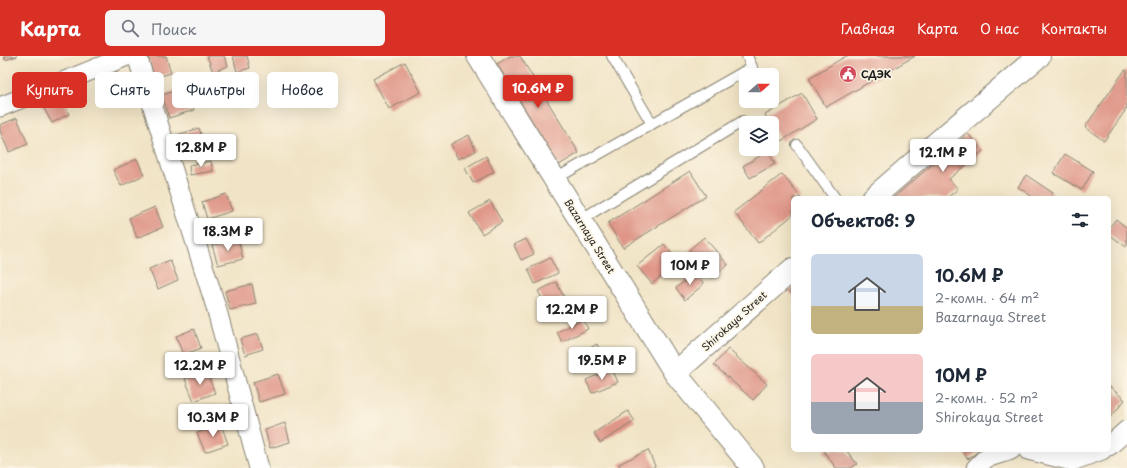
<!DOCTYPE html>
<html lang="ru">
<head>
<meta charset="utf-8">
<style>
  :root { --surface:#fff; --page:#f6f6f7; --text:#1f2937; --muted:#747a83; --accent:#d93025 }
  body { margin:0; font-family:"Playpen Sans",sans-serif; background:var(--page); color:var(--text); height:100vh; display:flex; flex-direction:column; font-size:15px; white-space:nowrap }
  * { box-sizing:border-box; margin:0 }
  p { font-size:13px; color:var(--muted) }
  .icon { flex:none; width:22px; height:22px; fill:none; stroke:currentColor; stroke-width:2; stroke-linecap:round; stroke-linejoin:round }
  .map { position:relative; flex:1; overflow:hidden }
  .sheet { position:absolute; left:791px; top:140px; width:320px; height:256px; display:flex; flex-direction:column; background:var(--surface); border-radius:6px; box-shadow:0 4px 16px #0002 }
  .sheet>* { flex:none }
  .banner { position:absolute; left:12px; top:16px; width:380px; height:36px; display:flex; gap:8px }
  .needle { width:26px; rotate:69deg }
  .buttons { position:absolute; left:739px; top:12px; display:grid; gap:8px }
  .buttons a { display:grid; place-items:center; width:40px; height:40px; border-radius:6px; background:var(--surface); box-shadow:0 4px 16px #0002; font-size:20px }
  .price { position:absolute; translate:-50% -34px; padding:0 9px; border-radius:4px; background:#fff; color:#222; font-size:13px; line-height:26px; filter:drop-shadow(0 1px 2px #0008) }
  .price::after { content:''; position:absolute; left:50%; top:24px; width:12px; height:9px; margin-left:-6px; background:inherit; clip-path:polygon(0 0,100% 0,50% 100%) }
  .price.current { background:var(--accent); color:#fff }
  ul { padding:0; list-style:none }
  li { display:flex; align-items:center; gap:12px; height:100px; padding:0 20px }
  li span { display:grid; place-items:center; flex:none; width:112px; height:80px; border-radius:6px; color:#555 }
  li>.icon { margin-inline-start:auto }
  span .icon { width:48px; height:48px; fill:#fffc; stroke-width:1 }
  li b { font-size:17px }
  h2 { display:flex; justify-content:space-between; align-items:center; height:48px; padding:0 20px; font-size:17px }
  .tag { padding:0 14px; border-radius:6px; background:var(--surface); box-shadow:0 4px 16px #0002; font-size:14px; line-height:36px }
  .tag.current { background:var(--accent); color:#fff }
  header { display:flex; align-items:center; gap:24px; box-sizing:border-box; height:56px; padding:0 20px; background:var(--accent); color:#fff }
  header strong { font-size:19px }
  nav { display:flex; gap:22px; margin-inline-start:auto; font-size:14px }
  .search { width:280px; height:36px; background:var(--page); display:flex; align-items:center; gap:10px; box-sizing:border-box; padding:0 14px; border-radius:6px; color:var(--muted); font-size:15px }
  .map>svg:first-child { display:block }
  .building { fill:#df9688 }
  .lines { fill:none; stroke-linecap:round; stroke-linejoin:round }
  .service-casing { stroke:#868071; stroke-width:12 }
  .minor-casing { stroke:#868071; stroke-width:21 }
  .tertiary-casing { stroke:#868071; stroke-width:24 }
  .service { stroke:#fff; stroke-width:10 }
  .minor { stroke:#fff; stroke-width:19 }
  .tertiary { stroke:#fff; stroke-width:22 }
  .labels { text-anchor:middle; stroke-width:3.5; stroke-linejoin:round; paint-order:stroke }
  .poi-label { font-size:10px; font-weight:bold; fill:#1c1c1c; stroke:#fcf5e5; text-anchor:start }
  .street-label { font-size:10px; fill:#1c1c1c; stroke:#fcf5e5 }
</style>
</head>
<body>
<header>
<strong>Карта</strong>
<div class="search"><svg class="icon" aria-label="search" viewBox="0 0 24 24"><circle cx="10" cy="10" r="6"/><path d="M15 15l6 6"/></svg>Поиск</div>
<nav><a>Главная</a><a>Карта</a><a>О нас</a><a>Контакты</a></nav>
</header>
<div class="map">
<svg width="1127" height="412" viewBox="0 0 1127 412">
  <rect width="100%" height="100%" fill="#fcf5e5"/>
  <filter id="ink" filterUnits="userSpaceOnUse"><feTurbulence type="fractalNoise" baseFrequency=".025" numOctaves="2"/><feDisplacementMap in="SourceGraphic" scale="8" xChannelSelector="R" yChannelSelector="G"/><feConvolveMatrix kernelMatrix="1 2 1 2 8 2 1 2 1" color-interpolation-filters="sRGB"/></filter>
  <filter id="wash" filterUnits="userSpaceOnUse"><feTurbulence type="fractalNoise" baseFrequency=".012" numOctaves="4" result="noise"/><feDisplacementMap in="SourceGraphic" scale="16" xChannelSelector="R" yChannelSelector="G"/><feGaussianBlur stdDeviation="0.9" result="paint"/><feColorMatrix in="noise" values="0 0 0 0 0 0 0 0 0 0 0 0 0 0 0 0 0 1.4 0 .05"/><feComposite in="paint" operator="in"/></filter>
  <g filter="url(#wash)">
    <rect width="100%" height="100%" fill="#f1e4c6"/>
    <g id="blocks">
      <path class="building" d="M4,0H17L5,4Z
        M148,0H166L171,17L154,22Z
        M207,0H224L228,10L213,16Z
        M233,0H247L250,12L237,16Z
        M510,0H520L579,97L559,109L497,8Z
        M846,0H915L826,51L809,22Z
        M405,6L421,36L389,53L373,23Z
        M116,14L124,31L103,40L96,24Z
        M1125,14L1127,15V52L1104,85L1085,71Z
        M186,31L194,54L169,62L162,39Z
        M802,37L817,63L781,85L772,70V67H770L765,59Z
        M59,39L69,58L52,67L42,49Z
        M17,62L28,88L9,96L0,75V69Z
        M199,72L206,93L183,100L177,79Z
        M968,78L983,95L949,123L958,133L947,142H893Z
        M469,79L476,95L458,103L451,88Z
        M768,95L775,108L750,122L743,110Z
        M1065,98L1093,115L1082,134L1053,117Z
        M486,100L494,116L473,127L465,112Z
        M137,103L144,119L121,130L113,114Z
        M211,105L213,115L190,119L189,109Z
        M690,115L706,140L623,192L608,167Z
        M782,118L801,142H793V159L758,187L734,156Z
        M1026,119L1053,137L1050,142H1034L1018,131Z
        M226,138L232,155L207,163L202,146Z
        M490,145L502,166L482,178L469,157Z
        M155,151L163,171L137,182L129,162Z
        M1116,163L1127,172V190L1126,191L1109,178V172Z
        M704,181L728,209L712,222L689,194Z
        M238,182L243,203L218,209L212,189Z
        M526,183L534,198L521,204L514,189Z
        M664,188L679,206L652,228L637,210Z
        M550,202L558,217L535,228L528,213Z
        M170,204L178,224L158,233L149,213Z
        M695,216L704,228L685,244L676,232Z
        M556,226L564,241L546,250L538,235Z
        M252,228L256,248L230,254L225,235Z
        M793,232V240L789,235Z
        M583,263L588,273L562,286L557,276Z
        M194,273L201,292L183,299L176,280Z
        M258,278L263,293L245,299L240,283Z
        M597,288L601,297L577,310L573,302Z
        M728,293L767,328L753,344L714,309Z
        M612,313L618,326L592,337L586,324Z
        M206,315L215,337L194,345L185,323Z
        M278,318L285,338L259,346L253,326Z
        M1109,330L1125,344L1109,363Z
        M628,355L635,365L600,387L594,377Z
        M285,367L290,386L270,392L265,374Z
        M221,368L228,388L205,396L197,377Z
        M648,394L655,410L652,412H621L619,408Z
        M823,394H846L857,408L851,412H836Z
        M961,394H980L968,403Z"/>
    </g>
  </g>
  <g filter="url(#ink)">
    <use href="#blocks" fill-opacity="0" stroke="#868071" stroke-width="1"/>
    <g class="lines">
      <g class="service-casing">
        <path id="service" d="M612,0L652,68
          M797,89L835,142
          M555,123L752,11L747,0
          M580,164L743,65"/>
      </g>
      <g class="minor-casing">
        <path id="minor" d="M137,0L216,251L259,412
          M0,51L127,0
          M1109,390L1127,374
          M1028,394L1072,405L1102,394
          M976,412L986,402L1011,394"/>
      </g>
      <g class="tertiary-casing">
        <path id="tertiary" d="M478,0L675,317L753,412
          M873,142L927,95L1039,0
          M675,317L793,213"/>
      </g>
      <use href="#service" class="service"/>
      <use href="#minor" class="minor"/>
      <use href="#tertiary" class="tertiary"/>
    </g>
  </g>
  <defs>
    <g id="civic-disc" transform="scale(0.9)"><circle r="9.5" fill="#d1495b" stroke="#fcf5e5"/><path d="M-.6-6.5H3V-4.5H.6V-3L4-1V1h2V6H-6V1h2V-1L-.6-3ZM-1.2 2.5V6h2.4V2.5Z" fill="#fff"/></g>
  </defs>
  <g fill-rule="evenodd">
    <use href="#civic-disc" x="848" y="18"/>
  </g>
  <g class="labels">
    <g class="poi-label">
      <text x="861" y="22">СДЭК</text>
    </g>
    <g class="street-label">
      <text transform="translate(590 180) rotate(58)" y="4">Bazarnaya Street</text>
      <text transform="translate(734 265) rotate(-42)" y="4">Shirokaya Street</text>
    </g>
  </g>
</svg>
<div class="buttons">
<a><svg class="needle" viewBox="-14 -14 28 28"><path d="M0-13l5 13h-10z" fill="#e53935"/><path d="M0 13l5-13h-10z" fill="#747a83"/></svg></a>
<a><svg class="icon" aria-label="layers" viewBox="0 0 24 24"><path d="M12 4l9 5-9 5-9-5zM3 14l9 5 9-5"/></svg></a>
</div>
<b class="price current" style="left:538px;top:53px">10.6M ₽</b>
<b class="price" style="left:201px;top:112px">12.8M ₽</b>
<b class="price" style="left:943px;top:117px">12.1M ₽</b>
<b class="price" style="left:228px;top:196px">18.3M ₽</b>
<b class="price" style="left:690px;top:230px">10M ₽</b>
<b class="price" style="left:572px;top:274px">12.2M ₽</b>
<b class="price" style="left:602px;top:325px">19.5M ₽</b>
<b class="price" style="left:200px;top:330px">12.2M ₽</b>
<b class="price" style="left:213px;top:382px">10.3M ₽</b>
<div class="banner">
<a class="tag current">Купить</a>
<a class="tag">Снять</a>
<a class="tag">Фильтры</a>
<a class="tag">Новое</a>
</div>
<section class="sheet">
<h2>Объектов: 9<svg class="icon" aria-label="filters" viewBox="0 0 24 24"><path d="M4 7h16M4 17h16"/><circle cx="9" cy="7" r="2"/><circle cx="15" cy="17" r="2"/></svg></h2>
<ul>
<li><span style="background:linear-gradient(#c9d6e8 65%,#c2b280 0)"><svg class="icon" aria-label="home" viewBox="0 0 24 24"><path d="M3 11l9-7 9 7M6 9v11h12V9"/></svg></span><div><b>10.6M ₽</b><p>2-комн. · 64 m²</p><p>Bazarnaya Street</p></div></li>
<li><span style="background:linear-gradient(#f6c9c9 60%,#9aa5b1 0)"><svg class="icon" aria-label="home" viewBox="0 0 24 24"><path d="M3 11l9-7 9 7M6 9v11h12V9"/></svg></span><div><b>10M ₽</b><p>2-комн. · 52 m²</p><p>Shirokaya Street</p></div></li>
</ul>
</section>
</div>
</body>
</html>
